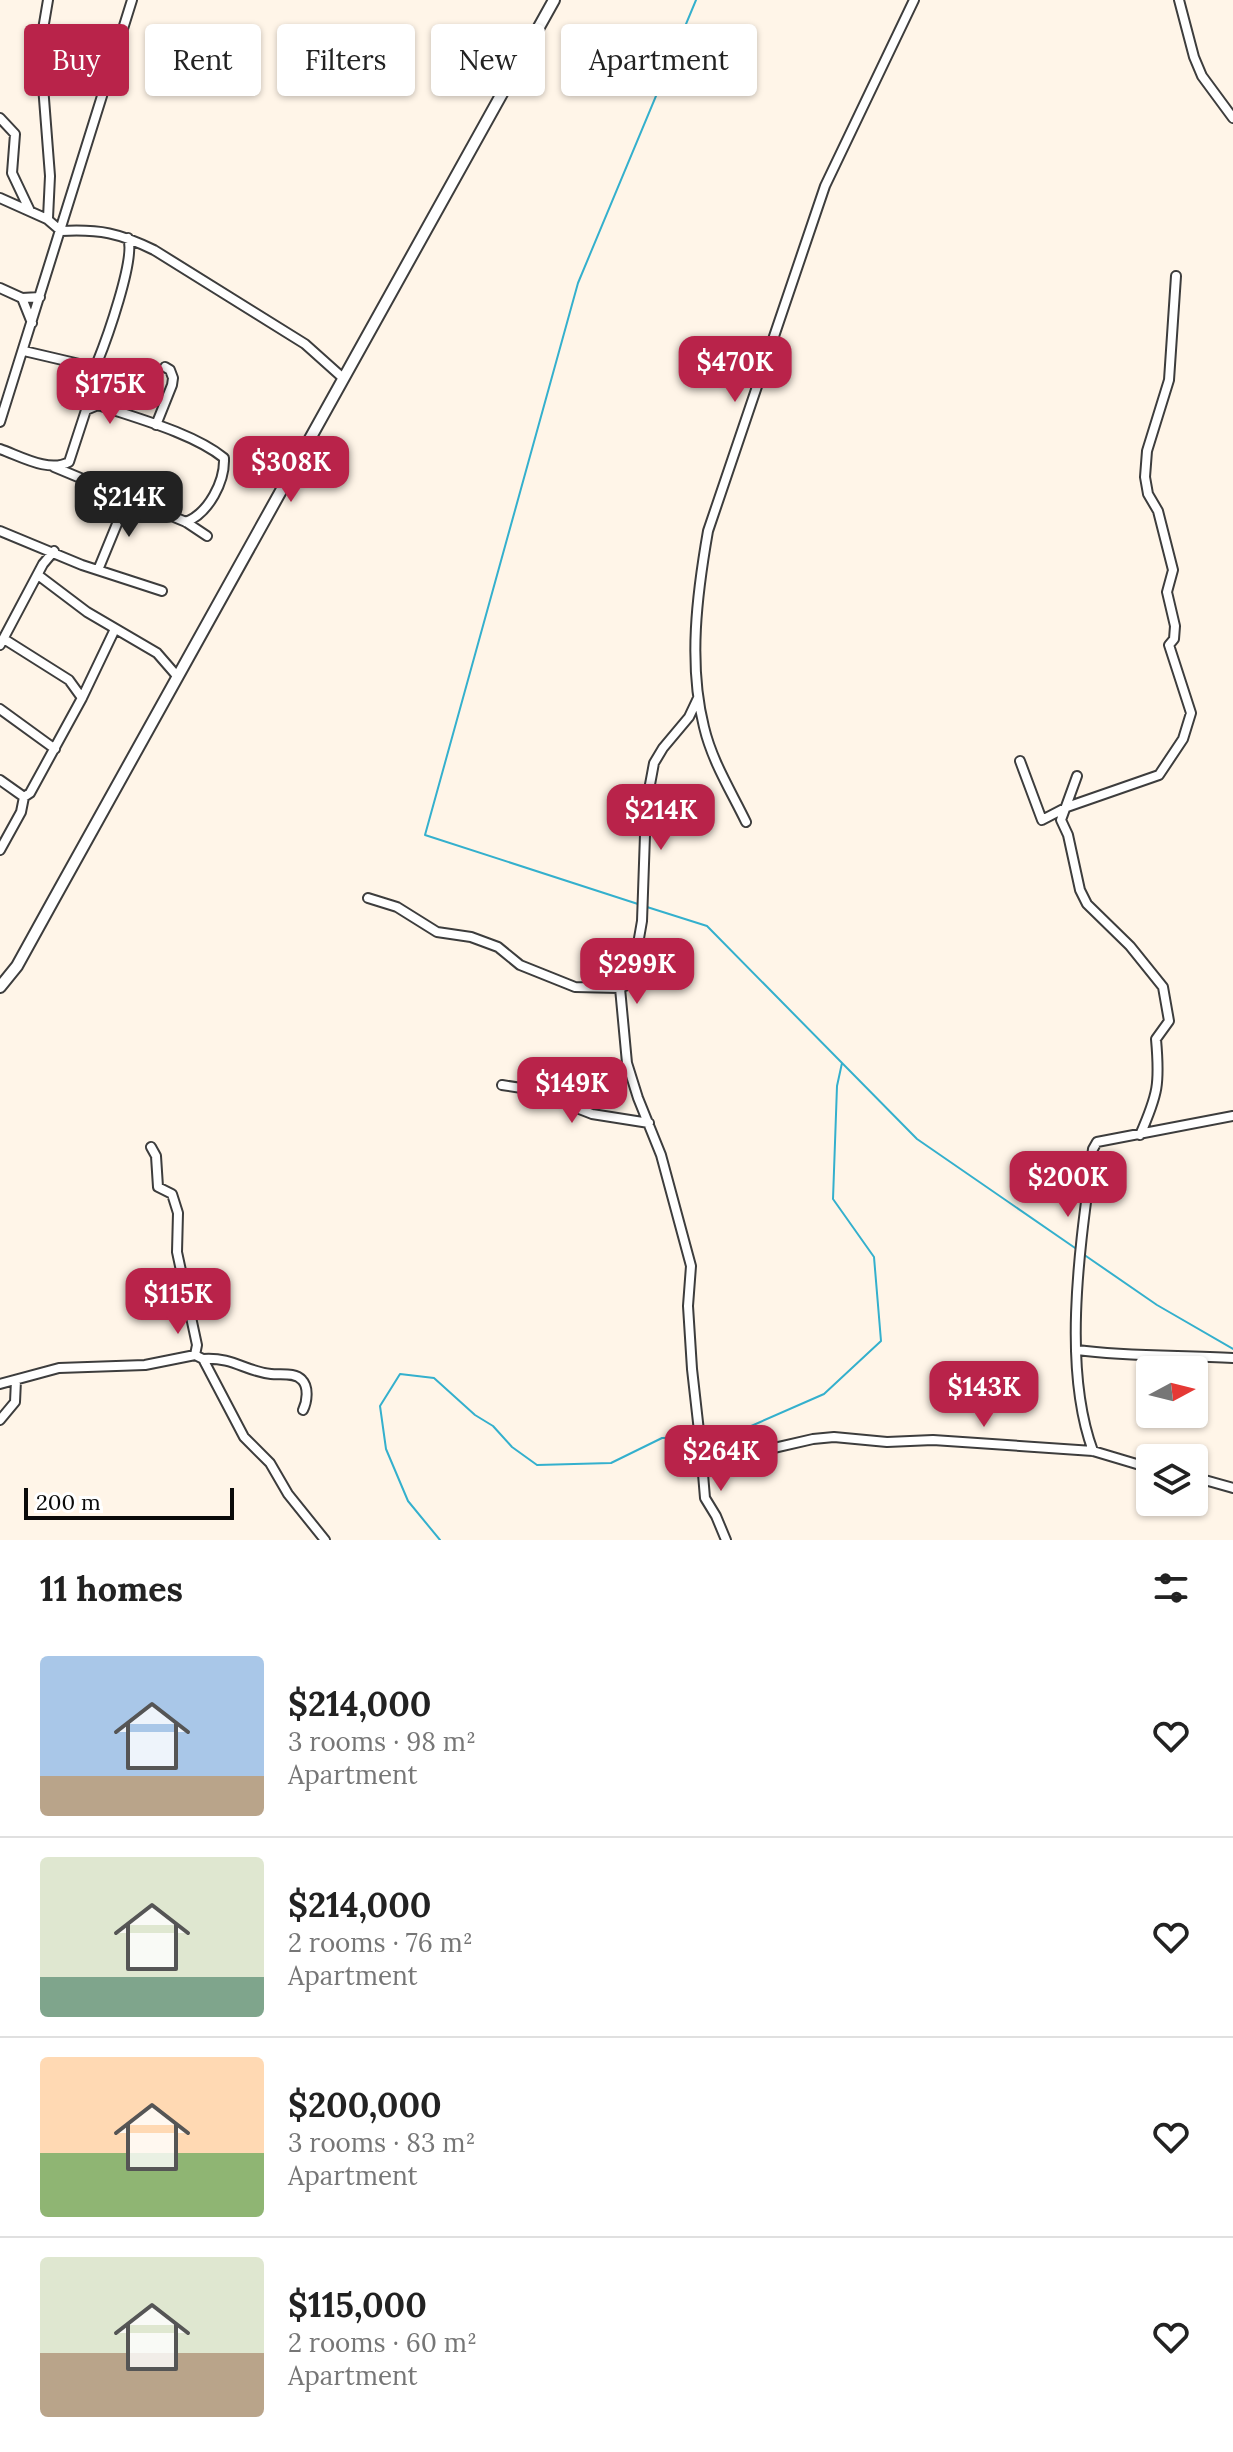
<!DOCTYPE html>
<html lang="en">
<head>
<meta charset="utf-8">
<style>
  :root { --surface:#fff; --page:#f2f2f2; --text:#222; --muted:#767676; --line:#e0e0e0; --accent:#b9234a }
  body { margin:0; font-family:Lora,serif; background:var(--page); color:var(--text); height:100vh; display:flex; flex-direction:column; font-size:30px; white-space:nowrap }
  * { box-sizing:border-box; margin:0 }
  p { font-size:26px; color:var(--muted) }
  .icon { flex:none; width:44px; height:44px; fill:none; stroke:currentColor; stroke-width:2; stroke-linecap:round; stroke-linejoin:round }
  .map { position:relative; height:1540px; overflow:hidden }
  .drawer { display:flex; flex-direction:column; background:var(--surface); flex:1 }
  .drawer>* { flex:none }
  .hud { position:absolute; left:24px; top:24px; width:800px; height:72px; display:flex; gap:16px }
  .needle { width:52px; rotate:83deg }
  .tools { position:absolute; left:1136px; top:1356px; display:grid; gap:16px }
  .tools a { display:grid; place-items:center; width:72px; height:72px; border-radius:8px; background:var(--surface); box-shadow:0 2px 6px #0004; font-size:40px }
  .scale { position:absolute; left:24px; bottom:20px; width:210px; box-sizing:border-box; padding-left:8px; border:4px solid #0a0a0a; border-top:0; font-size:22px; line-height:28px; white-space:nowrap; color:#0a0a0a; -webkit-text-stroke:6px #fff; paint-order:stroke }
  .price { position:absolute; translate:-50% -68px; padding:0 18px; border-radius:16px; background:var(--accent); color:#fff; font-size:26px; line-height:52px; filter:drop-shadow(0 2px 4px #0008) }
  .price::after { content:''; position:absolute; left:50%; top:48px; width:24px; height:18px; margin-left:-12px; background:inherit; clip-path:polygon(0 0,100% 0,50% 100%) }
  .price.selected { background:#222; color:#fff }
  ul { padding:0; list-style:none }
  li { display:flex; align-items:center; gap:24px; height:200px; padding:0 40px }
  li+li { border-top:2px solid var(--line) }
  li span { display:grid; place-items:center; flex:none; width:224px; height:160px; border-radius:8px; color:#555 }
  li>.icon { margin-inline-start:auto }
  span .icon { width:96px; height:96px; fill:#fffc; stroke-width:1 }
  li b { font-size:34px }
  h2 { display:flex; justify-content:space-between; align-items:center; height:96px; padding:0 40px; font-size:34px }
  .pill { padding:0 28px; border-radius:8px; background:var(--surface); box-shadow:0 2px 6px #0004; font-size:28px; line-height:72px }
  .pill.selected { background:var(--accent); color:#fff }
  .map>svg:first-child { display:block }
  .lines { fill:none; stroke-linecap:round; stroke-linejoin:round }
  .stream { stroke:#34b0cd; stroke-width:2 }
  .minor-casing { stroke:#3d3d3d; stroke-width:12 }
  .tertiary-casing { stroke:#3d3d3d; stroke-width:14 }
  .minor { stroke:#fff; stroke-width:8 }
  .tertiary { stroke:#fff; stroke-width:10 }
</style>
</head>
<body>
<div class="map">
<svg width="1233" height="1540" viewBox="0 0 1233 1540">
  <rect width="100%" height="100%" fill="#fff5e8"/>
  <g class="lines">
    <path class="stream" d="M641,905L425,835L578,283L696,0
      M647,907L707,926L917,1139L1078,1250
      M1083,1254L1157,1305L1233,1349
      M702,1437H726L824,1394L881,1341L874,1257L833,1199L837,1086L842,1063
      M440,1540L408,1501L386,1449L380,1406L400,1374L434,1378L475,1415L493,1426L512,1447L537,1465L611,1463L662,1438L696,1437"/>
    <g class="minor-casing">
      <path id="minor" d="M48,0L40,47L50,176L48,218
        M1179,0L1194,57L1202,76L1233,118
        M0,118L15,134L12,173L30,211
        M0,198L47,219L61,231C100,229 119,233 154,250L305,344L343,378
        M0,288L22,298L40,297
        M22,298L32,323
        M24,351L88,366L97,363C106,341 136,258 128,238
        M97,363L93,388L98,405
        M0,422L132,0
        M156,425L172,385L173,378L170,370L165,367
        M0,449C20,456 49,473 69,462L86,410L98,405C136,418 193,433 224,458C225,481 209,513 186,522
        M54,467L186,522L207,536
        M0,531L82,565L162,591
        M98,570L128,497
        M38,575L87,612L157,653L177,676
        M4,639L69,680L82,698
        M0,645L43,564L54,551
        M0,709L55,749
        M1020,761L1042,820L1067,807L1159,775L1183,739L1191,713L1169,645L1174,639L1175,626L1167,592L1173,570L1158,511L1148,494L1145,477L1147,451L1169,380L1176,276
        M1077,776L1061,820L1068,835L1080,890L1087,904L1130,946L1163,987L1169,1021L1156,1039C1160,1084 1158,1094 1140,1135
        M0,780L24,797L30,793L82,698L115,629
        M746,822C731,791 712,761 704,727C688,664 697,594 708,531L825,186L914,0
        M0,850L21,812L24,797
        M368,898L397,907L437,932L471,937L498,947L520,965L575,987L620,988L627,1063L638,1098L661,1155L691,1266L688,1306L692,1369L701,1449L713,1459L722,1460L813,1439L834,1437L887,1442L933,1440L1093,1451L1150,1468
        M620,988L632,983L640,969L638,944L642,921L646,806L654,763L663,748L689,717L698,698
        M502,1085L528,1089L592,1114L649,1123
        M1077,1350C1129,1357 1181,1355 1233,1358
        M195,1355L203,1359L244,1437L270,1463L288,1494L325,1540
        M203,1359C234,1357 244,1371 271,1374C281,1375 295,1372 302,1380C309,1387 307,1402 303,1410
        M0,1384L59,1368L145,1365L195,1355L197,1345L177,1252L178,1213L172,1194L158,1187L156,1156L151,1147
        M0,1420L15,1402L16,1380
        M701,1450L705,1498L716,1516L726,1540
        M1093,1451C1061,1365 1081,1240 1093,1149L1097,1142L1233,1116
        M1194,1477L1233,1488"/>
    </g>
    <g class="tertiary-casing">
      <path id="tertiary" d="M0,987L17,966L54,899L554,0"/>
    </g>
    <use href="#minor" class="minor"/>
    <use href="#tertiary" class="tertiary"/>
  </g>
</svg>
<div class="tools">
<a><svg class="needle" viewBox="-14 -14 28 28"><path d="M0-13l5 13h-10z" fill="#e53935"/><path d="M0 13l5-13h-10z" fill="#767676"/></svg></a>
<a><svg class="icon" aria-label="layers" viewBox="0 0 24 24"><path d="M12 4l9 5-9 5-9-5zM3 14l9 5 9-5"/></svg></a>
</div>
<div class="scale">200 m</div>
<b class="price" style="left:735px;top:404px">$470K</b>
<b class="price" style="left:110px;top:426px">$175K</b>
<b class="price" style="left:291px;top:504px">$308K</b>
<b class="price selected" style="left:129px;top:539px">$214K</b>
<b class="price" style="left:661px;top:852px">$214K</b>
<b class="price" style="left:637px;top:1006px">$299K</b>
<b class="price" style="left:572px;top:1125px">$149K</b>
<b class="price" style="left:1068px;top:1219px">$200K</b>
<b class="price" style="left:178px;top:1336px">$115K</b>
<b class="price" style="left:984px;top:1429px">$143K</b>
<b class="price" style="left:721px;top:1493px">$264K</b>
<div class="hud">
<a class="pill selected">Buy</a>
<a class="pill">Rent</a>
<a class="pill">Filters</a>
<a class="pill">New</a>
<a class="pill">Apartment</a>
</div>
</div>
<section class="drawer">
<h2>11 homes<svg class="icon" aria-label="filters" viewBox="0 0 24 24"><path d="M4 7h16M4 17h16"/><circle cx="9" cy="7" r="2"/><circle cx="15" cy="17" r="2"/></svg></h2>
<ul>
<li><span style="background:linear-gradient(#a9c7e8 75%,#b9a48a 0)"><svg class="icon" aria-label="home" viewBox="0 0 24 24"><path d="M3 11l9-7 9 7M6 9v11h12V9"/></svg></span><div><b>$214,000</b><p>3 rooms · 98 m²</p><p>Apartment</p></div><svg class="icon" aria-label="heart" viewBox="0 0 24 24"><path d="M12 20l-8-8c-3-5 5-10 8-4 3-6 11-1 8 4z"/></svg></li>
<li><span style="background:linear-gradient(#dfe7d0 75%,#7fa58c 0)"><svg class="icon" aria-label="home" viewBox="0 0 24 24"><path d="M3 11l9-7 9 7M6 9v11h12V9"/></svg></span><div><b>$214,000</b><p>2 rooms · 76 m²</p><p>Apartment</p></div><svg class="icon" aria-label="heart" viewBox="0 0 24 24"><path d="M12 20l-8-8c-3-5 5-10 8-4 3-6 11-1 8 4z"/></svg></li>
<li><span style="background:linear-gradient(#ffd9b3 60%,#8fb573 0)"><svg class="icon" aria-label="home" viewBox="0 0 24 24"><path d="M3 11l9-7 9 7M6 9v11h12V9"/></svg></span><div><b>$200,000</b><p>3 rooms · 83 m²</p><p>Apartment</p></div><svg class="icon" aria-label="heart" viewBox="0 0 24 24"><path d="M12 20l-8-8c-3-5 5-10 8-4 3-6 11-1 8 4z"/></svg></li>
<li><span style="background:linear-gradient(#dfe7d0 60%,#b9a48a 0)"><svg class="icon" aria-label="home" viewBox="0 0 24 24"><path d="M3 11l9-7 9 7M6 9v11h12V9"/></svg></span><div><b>$115,000</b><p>2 rooms · 60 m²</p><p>Apartment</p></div><svg class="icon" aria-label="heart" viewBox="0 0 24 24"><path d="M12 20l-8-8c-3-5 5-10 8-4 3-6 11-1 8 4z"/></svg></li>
</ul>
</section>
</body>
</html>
